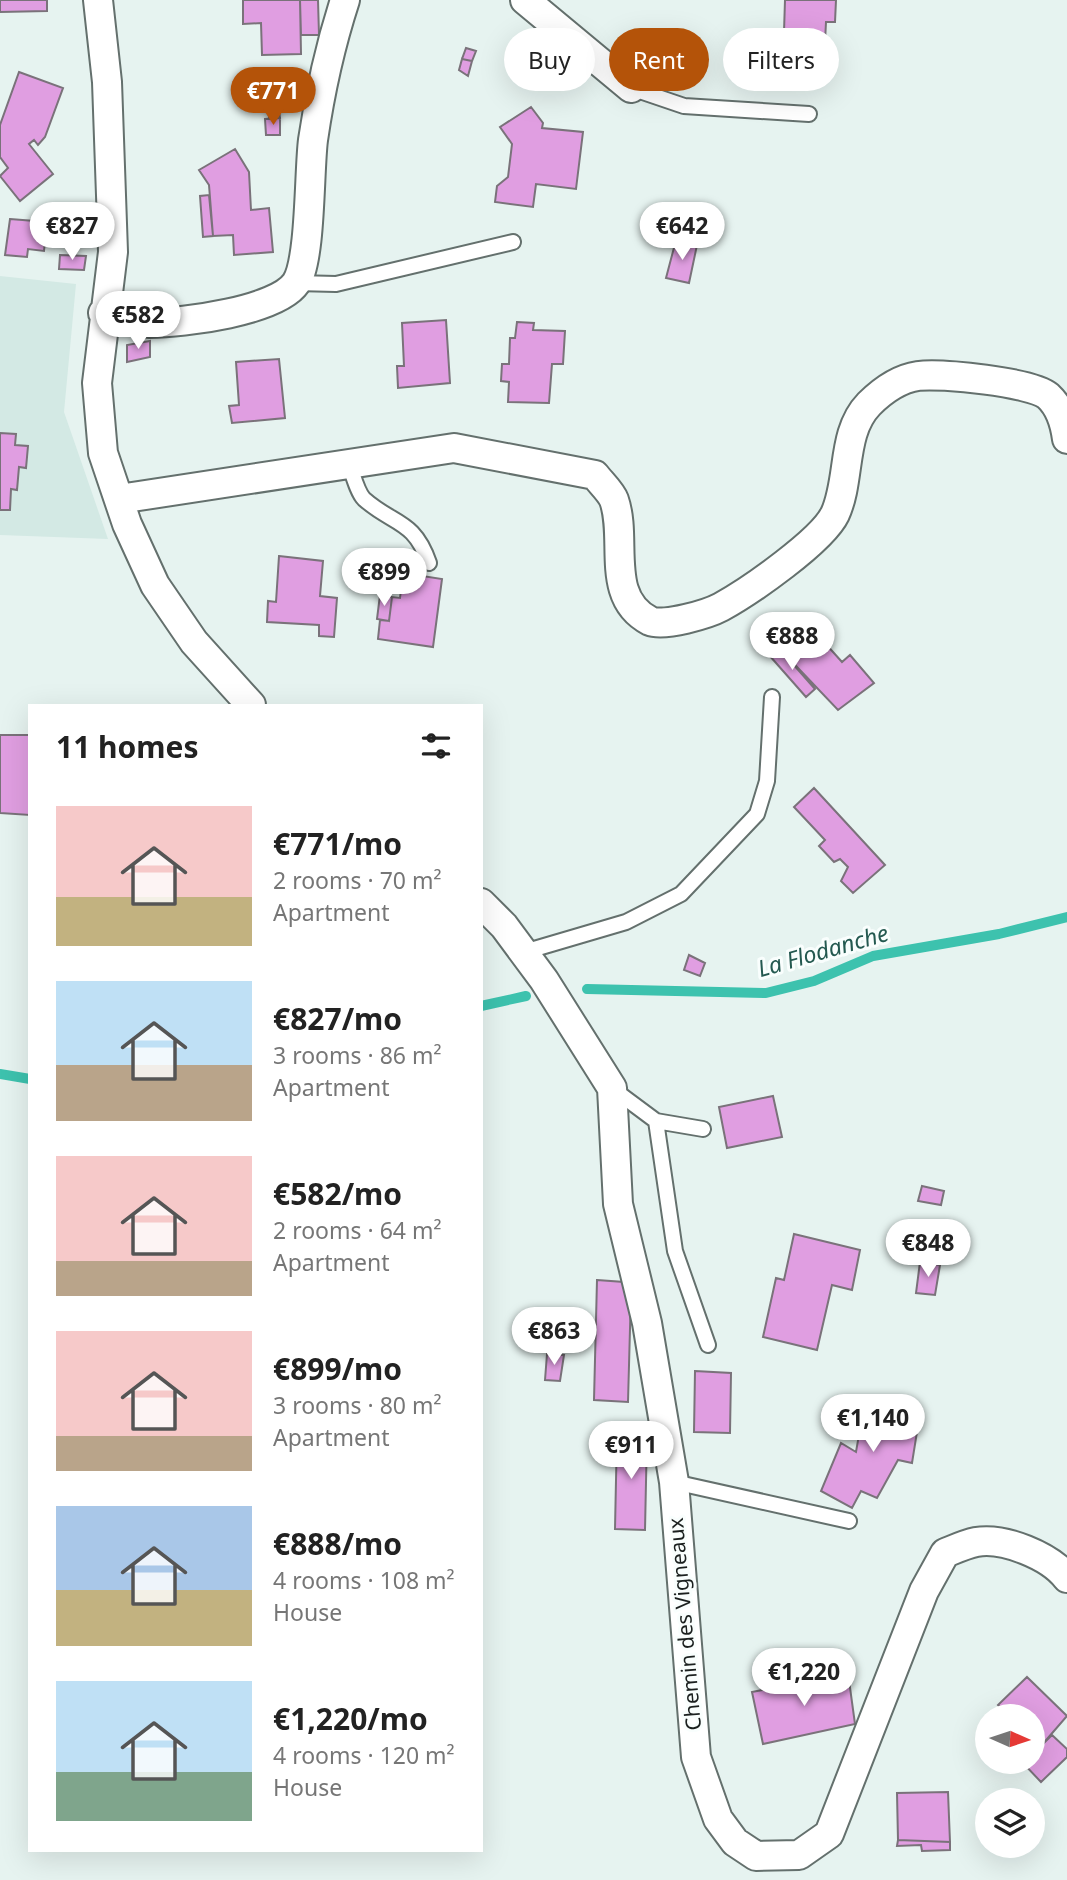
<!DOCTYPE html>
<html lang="en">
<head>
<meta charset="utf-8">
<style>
  :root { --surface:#fff; --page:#f2f2f2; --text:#222; --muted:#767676; --accent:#b45309 }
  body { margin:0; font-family:"Noto Sans",sans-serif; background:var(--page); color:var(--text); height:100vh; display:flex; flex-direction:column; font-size:26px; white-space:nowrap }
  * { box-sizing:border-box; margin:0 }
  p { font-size:23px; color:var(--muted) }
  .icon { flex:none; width:38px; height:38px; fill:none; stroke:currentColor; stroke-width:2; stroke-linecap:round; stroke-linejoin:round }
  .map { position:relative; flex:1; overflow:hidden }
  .panel { position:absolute; left:28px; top:704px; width:455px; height:1148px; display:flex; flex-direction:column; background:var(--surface); border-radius:0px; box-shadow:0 7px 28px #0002 }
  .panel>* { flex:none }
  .hud { position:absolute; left:504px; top:28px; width:457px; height:63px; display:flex; gap:14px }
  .needle { width:46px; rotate:93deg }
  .controls { position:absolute; left:975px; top:1704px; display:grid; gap:14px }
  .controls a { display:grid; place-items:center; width:70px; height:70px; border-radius:50%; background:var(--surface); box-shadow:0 7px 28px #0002; font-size:35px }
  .price { position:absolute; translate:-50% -60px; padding:0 16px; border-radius:24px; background:#fff; color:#222; font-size:23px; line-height:46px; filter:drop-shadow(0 2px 4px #0008) }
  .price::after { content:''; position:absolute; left:50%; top:42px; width:21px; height:16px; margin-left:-10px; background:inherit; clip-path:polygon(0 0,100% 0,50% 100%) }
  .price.active { background:var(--accent); color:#fff }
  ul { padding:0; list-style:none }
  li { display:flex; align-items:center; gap:21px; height:175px; padding:0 28px }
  li span { display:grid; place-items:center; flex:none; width:196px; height:140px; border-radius:0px; color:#555 }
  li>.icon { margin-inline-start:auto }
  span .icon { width:84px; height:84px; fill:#fffc; stroke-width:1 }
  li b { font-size:30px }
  h2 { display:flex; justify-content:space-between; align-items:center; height:84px; padding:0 28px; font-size:30px }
  .tag { padding:0 24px; border-radius:32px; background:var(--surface); box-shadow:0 7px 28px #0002; font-size:24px; line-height:63px }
  .tag.active { background:var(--accent); color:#fff }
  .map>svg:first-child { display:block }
  .built { fill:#d3e9e4 }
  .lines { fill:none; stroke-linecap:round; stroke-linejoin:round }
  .stream { stroke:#3dc2ae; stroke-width:10 }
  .building { fill:#e09ee1; stroke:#7a727a; stroke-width:2 }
  .service-casing { stroke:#64706d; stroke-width:18 }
  .minor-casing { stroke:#64706d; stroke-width:32 }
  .service { stroke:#fff; stroke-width:14 }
  .minor { stroke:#fff; stroke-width:28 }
  .labels { text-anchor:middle; stroke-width:6; stroke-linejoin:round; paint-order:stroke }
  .street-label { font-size:21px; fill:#1b201f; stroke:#f9fefd }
  .water-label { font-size:23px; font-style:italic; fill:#245950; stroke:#f9fefd }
</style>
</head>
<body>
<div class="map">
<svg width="1067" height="1880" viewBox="0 0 1067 1880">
  <rect width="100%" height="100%" fill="#e6f3f0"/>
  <path class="built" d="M0,276L76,284L64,412L108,539L0,535Z"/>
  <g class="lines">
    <path class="stream" d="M587,989L766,993L814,981L873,956L999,934L1067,917
      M481,1006L526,996
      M0,1074L30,1079"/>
  </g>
  <path class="building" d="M0,0H47V11L0,12Z
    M243,0H300L301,54L262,55L261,23L243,24Z
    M300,0H318L319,35H301Z
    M785,0H836L835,22H826L824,62L773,61L774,32H784Z
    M466,48L476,51L472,61L462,59Z
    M462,59L472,61L468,76L459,70Z
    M19,72L63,88L45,137L38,145L34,140L29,144L53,174L20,201L0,176L8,168L0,157V125Z
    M277,93L280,118L269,119L268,94Z
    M531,107L543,123L542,128L583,132L576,189L536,184L533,207L495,202L497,186L508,177L512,144L500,127Z
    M280,118V135H266L265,119Z
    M235,149L249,172L251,210L269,208L273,252L234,255L233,235L213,236L209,185L199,170Z
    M209,195L213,236L203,237L200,196Z
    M10,219L47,222L44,251L28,249L27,257L5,255Z
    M676,240L697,245L689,283L666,278Z
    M60,255L86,256L84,270L59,269Z
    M446,320L450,383L398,388L397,366H404L402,323Z
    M517,322L534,323L533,330L565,331L563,364H552L549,403L508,402L509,382L501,381L502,364H509L510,338H515Z
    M150,341V357L127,362V345Z
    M279,359L285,418L232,423L229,406L239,405L236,362Z
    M0,433L16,434L15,445L28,446L26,468L19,467L17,490L11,489L10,510H0Z
    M279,556L323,561L320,596L337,598L334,637L319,636V625L267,622L268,601L276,602Z
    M403,573L442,579L433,647L378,639L380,620L389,621L392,597L400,598Z
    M380,595L392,597L389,621L377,619Z
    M807,623L842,662L850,655L874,683L838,710L778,647Z
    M778,647L815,689L806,697L769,655Z
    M0,735H30V815L0,813Z
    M814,788L885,865L853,893L841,881L848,867L840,859L834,862L819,846L825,840L794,807Z
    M689,955L705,963L700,976L684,970Z
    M773,1096L782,1137L727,1148L719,1107Z
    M922,1186L944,1191L941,1205L918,1201Z
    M794,1234L860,1250L852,1290L832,1285L817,1350L763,1337L776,1278L784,1280Z
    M920,1262L940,1265L935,1295L916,1293Z
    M597,1280L624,1282V1291L631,1292L628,1402L594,1400Z
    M547,1354L564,1355L560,1381L545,1380Z
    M695,1371L731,1373L730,1433L694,1432Z
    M864,1406L920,1413L912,1463L898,1460L877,1498L861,1491L852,1508L821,1491L841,1443L856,1452Z
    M617,1432L647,1434L645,1530L615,1529Z
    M848,1673L855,1724L763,1744L752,1692Z
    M1027,1677L1067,1716L1041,1746L1032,1738V1717H1010L998,1705Z
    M1052,1735L1067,1749V1757L1041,1782L1022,1762H1032V1738L1041,1746Z
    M948,1792L950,1842L898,1840L897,1793Z
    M898,1840L950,1842V1850L922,1851L921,1845L897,1846Z"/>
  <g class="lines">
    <g class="service-casing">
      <path id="service" d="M631,88L684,106L809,114
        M296,283L336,284L513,242
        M349,464C353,474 357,492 364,499C393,525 414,519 429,563
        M524,952L626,922L681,894L757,814L767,781L772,697
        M613,1089L656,1121L703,1129
        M656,1121L675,1251L708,1345
        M674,1482L849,1521"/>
    </g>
    <g class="minor-casing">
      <path id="minor" d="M98,0L107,82L113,252L97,383L103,453L127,524L155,585L194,642L251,705
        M525,0L631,88
        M103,313C118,316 135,322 150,323C183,323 277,311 296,283C311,260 309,171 313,140C320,92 330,46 345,0
        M119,499L454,448L595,475C601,483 611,492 614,500C628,540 604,597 650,621C664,627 708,614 721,607C750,591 822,541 835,514C851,479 841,433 869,404C883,390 898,379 918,376C940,373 1032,382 1048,396C1060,407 1065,424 1067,439
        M481,903L504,926L544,980L612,1088L618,1204L647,1323L674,1482L696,1757L718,1819L735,1842L756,1856L799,1855L829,1834L924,1591L945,1553C955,1549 966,1544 976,1542C1004,1537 1050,1556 1067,1578"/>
    </g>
    <use href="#service" class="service"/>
    <use href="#minor" class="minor"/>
  </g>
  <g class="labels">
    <g class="street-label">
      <text transform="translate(685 1624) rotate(-95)" y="7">Chemin des Vigneaux</text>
    </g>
    <g class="water-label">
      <text transform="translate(823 951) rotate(-16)" y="8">La Flodanche</text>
    </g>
  </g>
</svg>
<div class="controls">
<a><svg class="needle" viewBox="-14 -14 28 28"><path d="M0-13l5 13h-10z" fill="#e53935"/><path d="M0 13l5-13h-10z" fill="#767676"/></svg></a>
<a><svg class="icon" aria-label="layers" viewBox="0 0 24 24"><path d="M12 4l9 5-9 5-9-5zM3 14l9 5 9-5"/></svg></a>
</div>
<b class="price active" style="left:273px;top:127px">€771</b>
<b class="price" style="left:72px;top:262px">€827</b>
<b class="price" style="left:682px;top:262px">€642</b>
<b class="price" style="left:138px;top:351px">€582</b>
<b class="price" style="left:384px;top:608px">€899</b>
<b class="price" style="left:792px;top:672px">€888</b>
<b class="price" style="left:928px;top:1279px">€848</b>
<b class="price" style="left:554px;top:1367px">€863</b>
<b class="price" style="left:873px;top:1454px">€1,140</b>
<b class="price" style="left:631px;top:1481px">€911</b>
<b class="price" style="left:804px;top:1708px">€1,220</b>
<div class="hud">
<a class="tag">Buy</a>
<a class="tag active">Rent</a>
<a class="tag">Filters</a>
</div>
<section class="panel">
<h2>11 homes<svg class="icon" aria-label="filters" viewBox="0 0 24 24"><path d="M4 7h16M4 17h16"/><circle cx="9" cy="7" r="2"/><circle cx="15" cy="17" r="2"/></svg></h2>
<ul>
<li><span style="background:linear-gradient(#f6c9c9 65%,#c2b280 0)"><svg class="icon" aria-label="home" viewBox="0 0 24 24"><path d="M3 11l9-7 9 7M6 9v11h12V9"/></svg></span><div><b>€771/mo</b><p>2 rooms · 70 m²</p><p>Apartment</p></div></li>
<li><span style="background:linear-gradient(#bfe0f5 60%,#b9a48a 0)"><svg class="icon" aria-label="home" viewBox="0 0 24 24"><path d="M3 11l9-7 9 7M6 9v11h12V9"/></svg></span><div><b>€827/mo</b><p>3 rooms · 86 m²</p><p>Apartment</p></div></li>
<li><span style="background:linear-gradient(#f6c9c9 75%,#b9a48a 0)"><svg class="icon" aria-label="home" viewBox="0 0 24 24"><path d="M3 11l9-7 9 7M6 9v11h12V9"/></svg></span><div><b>€582/mo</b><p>2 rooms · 64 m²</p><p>Apartment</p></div></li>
<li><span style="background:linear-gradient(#f6c9c9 75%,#b9a48a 0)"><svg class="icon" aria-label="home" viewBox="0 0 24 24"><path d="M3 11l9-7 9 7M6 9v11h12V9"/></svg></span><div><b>€899/mo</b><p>3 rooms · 80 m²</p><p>Apartment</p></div></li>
<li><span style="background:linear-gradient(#a9c7e8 60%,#c2b280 0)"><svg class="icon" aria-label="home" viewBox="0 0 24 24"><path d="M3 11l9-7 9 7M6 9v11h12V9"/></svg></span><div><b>€888/mo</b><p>4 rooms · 108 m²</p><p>House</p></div></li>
<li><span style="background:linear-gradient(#bfe0f5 65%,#7fa58c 0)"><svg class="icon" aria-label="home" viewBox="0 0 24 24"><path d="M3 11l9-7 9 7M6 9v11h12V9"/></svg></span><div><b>€1,220/mo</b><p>4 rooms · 120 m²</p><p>House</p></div></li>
</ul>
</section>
</div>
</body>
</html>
